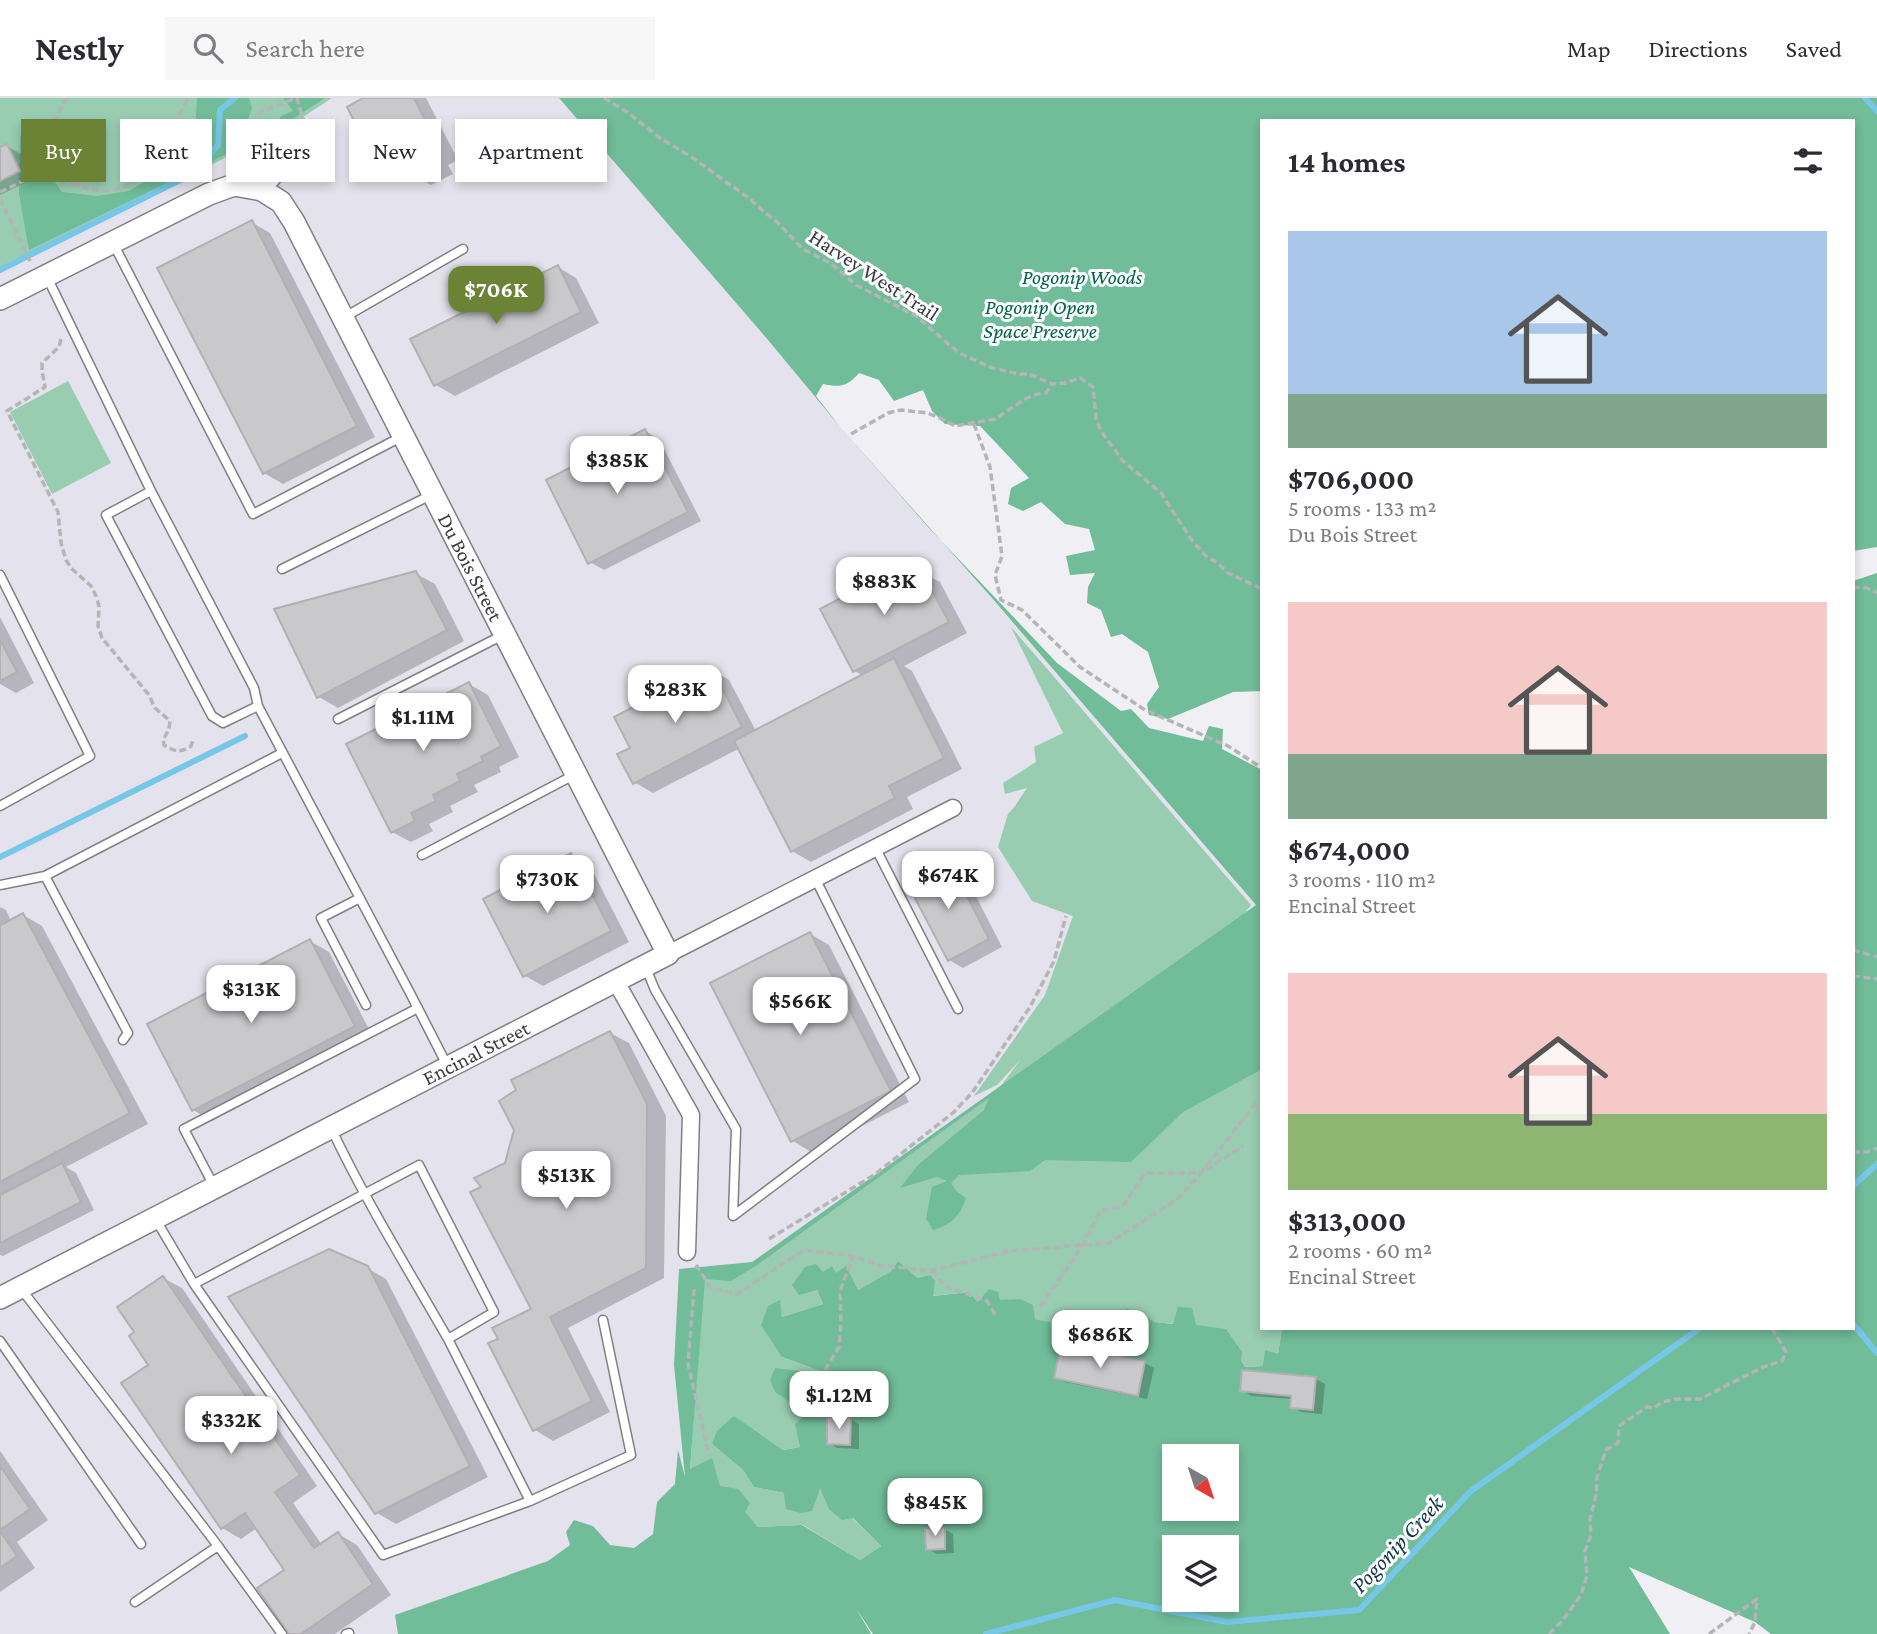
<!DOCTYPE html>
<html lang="en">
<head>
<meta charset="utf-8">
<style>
  :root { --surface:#fff; --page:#f7f7f7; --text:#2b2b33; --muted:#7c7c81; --line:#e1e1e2; --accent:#6c8335 }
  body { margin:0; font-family:"Crimson Pro",serif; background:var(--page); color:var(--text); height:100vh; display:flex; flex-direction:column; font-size:26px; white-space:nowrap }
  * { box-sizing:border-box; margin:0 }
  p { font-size:23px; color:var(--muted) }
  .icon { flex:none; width:38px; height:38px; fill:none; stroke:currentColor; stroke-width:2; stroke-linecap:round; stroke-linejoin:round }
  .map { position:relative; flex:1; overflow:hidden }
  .side { position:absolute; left:1260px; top:21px; width:595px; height:1211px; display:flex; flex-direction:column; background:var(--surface); border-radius:0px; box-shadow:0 4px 10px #0003 }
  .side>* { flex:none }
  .guide { position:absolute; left:21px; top:21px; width:665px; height:63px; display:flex; gap:14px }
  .needle { width:46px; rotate:141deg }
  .tools { position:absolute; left:1162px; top:1346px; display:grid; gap:14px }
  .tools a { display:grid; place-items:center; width:77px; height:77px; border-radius:0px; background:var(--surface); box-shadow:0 4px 10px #0003; font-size:35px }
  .price { position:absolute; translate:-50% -60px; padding:0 16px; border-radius:14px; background:#fff; color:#222; font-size:23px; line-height:46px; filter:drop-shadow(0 2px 4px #0008) }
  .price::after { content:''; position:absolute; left:50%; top:42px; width:21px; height:16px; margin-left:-10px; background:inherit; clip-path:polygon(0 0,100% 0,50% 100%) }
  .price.current { background:var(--accent); color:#fff }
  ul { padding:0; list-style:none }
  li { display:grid; align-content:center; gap:14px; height:371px; padding:0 28px }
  li span { display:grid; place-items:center; height:217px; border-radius:0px; color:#555 }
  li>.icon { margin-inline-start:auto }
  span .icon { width:126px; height:126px; fill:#fffc; stroke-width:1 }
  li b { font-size:30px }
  h2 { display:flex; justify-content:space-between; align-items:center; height:84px; padding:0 28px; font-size:30px }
  .pill { padding:0 24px; border-radius:0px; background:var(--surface); box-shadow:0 4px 10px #0003; font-size:24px; line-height:63px }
  .pill.current { background:var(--accent); color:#fff }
  header { display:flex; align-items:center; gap:42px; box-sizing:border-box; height:98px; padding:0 35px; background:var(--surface); border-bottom:2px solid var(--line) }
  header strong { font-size:33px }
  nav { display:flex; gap:38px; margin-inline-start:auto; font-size:24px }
  .search { width:490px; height:63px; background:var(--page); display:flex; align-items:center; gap:18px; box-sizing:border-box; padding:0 24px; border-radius:0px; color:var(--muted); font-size:26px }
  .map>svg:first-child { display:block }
  .built { fill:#e4e2ec }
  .green { fill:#98cdb2 }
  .forest { fill:#71bc99; fill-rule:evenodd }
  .shadow { fill:#0003 }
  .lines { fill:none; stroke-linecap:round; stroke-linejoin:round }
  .stream { stroke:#77c7e8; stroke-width:6 }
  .building { fill:#c9c8cb; stroke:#b2b0b3; stroke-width:2 }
  .lane-casing { stroke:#808083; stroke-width:11 }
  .street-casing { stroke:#808083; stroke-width:19 }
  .secondary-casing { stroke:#808083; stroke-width:24 }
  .path { stroke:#b5b4b7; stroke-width:3.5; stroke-dasharray:7 3.5; stroke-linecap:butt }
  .lane { stroke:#fff; stroke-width:8 }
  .street { stroke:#fff; stroke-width:16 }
  .secondary { stroke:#fff; stroke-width:21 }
  .labels { text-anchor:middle; stroke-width:6; stroke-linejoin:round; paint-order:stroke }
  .street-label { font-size:21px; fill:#3c3c3d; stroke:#fdfdff }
  .park-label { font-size:21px; font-style:italic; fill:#006545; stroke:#fdfdff }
  .water-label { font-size:23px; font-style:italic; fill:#103544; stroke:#fdfdff }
</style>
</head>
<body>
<header>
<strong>Nestly</strong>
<div class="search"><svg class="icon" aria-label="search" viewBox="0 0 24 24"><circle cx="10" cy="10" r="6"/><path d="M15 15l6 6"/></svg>Search here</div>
<nav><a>Map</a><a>Directions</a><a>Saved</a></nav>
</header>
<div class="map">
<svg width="1877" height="1536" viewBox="0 0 1877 1536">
  <rect width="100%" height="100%" fill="#f0eff3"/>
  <path class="built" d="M332,0H559L768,242L841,330L992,500L1256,807L752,1164L679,1171L674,1267L686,1389L707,1481L514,1536H0V174Z"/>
  <path class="green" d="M0,0H332L297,23L0,175Z
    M68,283L111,365L52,396L10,314Z
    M1011,529L1251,807L1232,832L1262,875V1230H1282L1278,1256L1263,1268L1245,1269L1241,1262L1174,1226L1155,1224L1146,1218L1127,1210L1092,1234L1035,1221L1020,1201L978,1204L969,1194L932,1198L918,1180L898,1163L891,1173L858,1192H817L823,1206L782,1219L779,1203L782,1259L831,1277V1296L808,1297L820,1283L799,1273L806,1315L800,1349L783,1352L734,1319L712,1346L743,1372L754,1389L784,1395L820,1388L881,1448L860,1462L803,1427L758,1429L720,1388L690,1372L704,1181L759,1166L990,999L987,1007L1020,962L997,987L974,998L1045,897L1073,818L1032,803L998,749L1008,716L1015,708L1027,690L1005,696L1003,685L1036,664L1034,649L1063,635Z"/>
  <path class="forest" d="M197,0H249L252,10L244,32L241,49L29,152L19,96L20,37L62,94L97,98L129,93L194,54Z
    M283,0H325L288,24H278L281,18L293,13Z
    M559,0H1877V449L1853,453V23H1262V593L1233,594L1168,621L1149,617L1147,606L1159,589L1148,554L1122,536L1111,539L1101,512L1087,505L1088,489L1095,475L1070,477L1066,458L1095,452L1089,431L1065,426L1041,404L1023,413L1008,406L1011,390L1029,380L980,328L945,326L932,313L923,292L894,303L879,282L859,275C848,288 841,290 823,286L816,298L841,330L929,430L1057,565L1121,613L1131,611L1149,630L1203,643L1209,628L1223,631L1222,651L1262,672V971L1183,1014L1131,1064L1045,1062L1030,1073L959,1077L951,1085L957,1094L966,1100C960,1118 951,1127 933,1132L926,1121L932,1089L947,1083L937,1079L900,1090L918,1067L984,1012L989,1000L759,1166L731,1183L705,1181L690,1371L712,1360L720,1388L738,1391L750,1405L745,1414L758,1429L802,1427L860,1462L881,1448L853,1420L842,1422L829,1411L820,1390L812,1413L801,1415L786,1411L784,1395L754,1389L743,1372L712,1346L717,1333L734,1318L783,1352L800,1349L795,1326L806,1315L775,1294L770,1282L775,1270L799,1273L820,1283L809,1297L831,1296V1277L782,1259L761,1227L768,1208L780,1202L782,1219L823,1206L817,1192L799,1197L792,1187L805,1169L816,1166L823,1174L832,1168L836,1175L846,1168L858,1192L891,1173L898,1163L918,1180L930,1177L935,1183L933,1198L969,1194L978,1204L989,1191L998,1194L1000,1202L1020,1201L1033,1207L1035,1221L1092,1233L1127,1210L1146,1218L1155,1224L1173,1226L1178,1209L1192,1210L1196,1227L1226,1231L1242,1254L1241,1262L1245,1269L1263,1268L1265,1252L1278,1256L1282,1230H1853V483L1877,475V1536H1771L1755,1524L1629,1469L1670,1536H873L857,1512L871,1536H398L395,1517L548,1463L570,1447L566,1434L574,1422L593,1428L610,1447L634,1450L653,1436L657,1404L675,1386L678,1352L685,1379L674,1267L679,1171L752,1164L1256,807L992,500L841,330L768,242ZM1174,1358H1227V1410H1174ZM1174,1449H1227V1502H1174Z"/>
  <path class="shadow" d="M367,0H426L458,62L448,67L453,76L431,87L412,76L410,73L398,79L379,68Z
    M7,48L21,56L33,81L0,97V51Z
    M251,124L270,135L375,339L283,386L264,375Z
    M558,169L576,180L599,225L455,298L436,287L413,242Z
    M645,333L659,341L701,423L604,472L590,464Z
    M904,469L916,476L921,474L940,484L967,535L904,568L912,573L962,671L907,699L913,711L811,764L792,753L740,650L653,695L634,684L632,651L711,571L729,582L756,633L863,578L855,573L822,511Z
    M415,475L435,486L464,543L338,610L319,599Z
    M0,519L34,585L16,595L0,586Z
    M469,586L488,597L519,659L499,669L501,674L474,687L478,694L450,708L453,714L429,726L433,733L411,744L392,734Z
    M571,757L590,768L629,844L543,888L524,877Z
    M949,765L963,773L1002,849L963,870L949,862Z
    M0,809L6,812L11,823L23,817L42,828L148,1026L66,1069L76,1075L94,1112L3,1158L0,1157Z
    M810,836L829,847L909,1004L811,1054L793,1043Z
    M310,843L329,854L373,939L212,1023L193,1012Z
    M610,935L629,945L666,1018L664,1180L568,1230L610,1314L553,1343L535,1332L490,1246L500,1241L533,1212L484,1090L506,1066Z
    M367,1170L386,1181L488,1379L396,1426L377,1415Z
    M163,1180L182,1190L317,1388L293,1405L322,1447L338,1436L357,1447L391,1497L335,1536H291L286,1472L257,1430L241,1441L222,1430L123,1286L151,1267L136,1234Z
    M1062,1248L1145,1265L1154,1270L1147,1301L1065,1284L1056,1279Z
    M1243,1274L1316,1281L1325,1286L1322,1316L1301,1314L1292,1309V1301L1251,1298L1242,1292Z
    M850,1321L859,1326V1351L837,1350L829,1345Z
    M0,1353L48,1422L17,1444L35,1470L0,1494Z
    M944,1431L953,1436L954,1455L937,1456L928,1451Z"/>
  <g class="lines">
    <path class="stream" d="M1865,0L1877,13
      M0,172L194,75L218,47L220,12L235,0
      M0,759L245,638
      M1853,1088L1877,1066
      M1853,1226L1877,1255
      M986,1536L1115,1502L1227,1524L1359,1512L1471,1393L1700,1230"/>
  </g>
  <path class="building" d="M363,0H414L440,51L430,56L435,65L411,77L401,58L378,70L347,9Z
    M7,46L20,73L0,83V49Z
    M252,122L357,328L263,376L157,170Z
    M558,167L581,214L434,288L410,241Z
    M645,331L688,414L588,466L546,382Z
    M904,467L910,478L921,472L949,524L853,574L820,511Z
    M416,473L447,532L317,600L274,511Z
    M0,542L17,574L0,583Z
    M894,560L944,660L889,688L895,700L791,754L734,643Z
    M711,569L742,629L633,686L617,656L630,650L614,619Z
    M469,584L501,648L481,659L483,663L457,676L460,683L433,697L436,703L411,715L415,723L391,735L346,646Z
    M571,755L611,833L523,879L483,801Z
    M949,763L989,841L948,863L907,785Z
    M23,815L130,1015L0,1084V824L1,827Z
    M810,834L891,993L791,1044L710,885Z
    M310,841L355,928L192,1013L147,926Z
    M610,933L647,1006L646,1170L550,1219L592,1303L533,1333L488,1245L498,1241L492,1230L531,1211L470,1094L481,1089L474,1080L505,1065L514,1032L499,1003L516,992L511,982Z
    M62,1065L81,1104L0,1145V1097Z
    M329,1151L368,1168L470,1368L375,1416L228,1199Z
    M163,1178L300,1377L275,1394L314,1450L338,1434L373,1486L301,1536H289L257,1490L284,1472L245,1415L221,1431L121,1285L148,1267L129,1238L134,1234L117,1209Z
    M1061,1246L1145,1263L1138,1298L1054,1280Z
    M1242,1272L1316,1279L1313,1312L1290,1310L1291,1298L1240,1293Z
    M827,1319H851L850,1347L827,1346Z
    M0,1368L30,1411L0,1432Z
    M945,1429V1451L926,1452L925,1430Z
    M0,1433L17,1458L0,1470Z"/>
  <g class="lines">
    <g class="lane-casing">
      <path id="lane" d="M258,56L261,89
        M113,145L253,416L401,339
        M47,179L151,393L254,590L258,608L223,625L212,618L106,417L151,393
        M343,220L463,151
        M282,471L431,397
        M0,477L90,658L0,708
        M258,608L409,893L448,969
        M338,621L503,537
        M875,749L958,911
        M422,757L574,677
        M45,778L128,935L123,942
        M0,787L45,778L282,655
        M360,800L321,820L366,907
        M646,870L655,892L736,1031L733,1118L915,981L815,780
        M331,1030C365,1102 408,1171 448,1241L494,1214L419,1067L194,1186L383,1457L530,1403
        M215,1090L184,1031L418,910
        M156,1122L194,1186
        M22,1192L218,1448
        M448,1241L530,1403L631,1357L603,1222
        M0,1243L141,1446
        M135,1504L218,1448L282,1536
        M346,1536L349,1535"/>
    </g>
    <g class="street-casing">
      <path id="street" d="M262,92L297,51
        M668,856L953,710
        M615,882L691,1017L687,1154"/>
    </g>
    <g class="secondary-casing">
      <g id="secondary">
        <path id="s1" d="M0,201L209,96L234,87L262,92L281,104L294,124L668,856L0,1200"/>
      </g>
    </g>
    <path class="path" d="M67,0C58,15 51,27 51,45C53,84 97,105 130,86C143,78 156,66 164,53C174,35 177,16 189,0
      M604,0L627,14L660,40L693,60L750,101L763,113L776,123L803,151L832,166L856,187L916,218L959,255L992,270L1020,276H1029L1052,286L1065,285L1080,280L1093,289L1096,321L1101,333L1122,362L1161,395L1193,444L1207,459L1218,465L1228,475L1262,491
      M257,15L297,0L304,25V33
      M0,94L32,79L75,86
      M0,101L30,163
      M61,241L59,249L42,265V273L45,289L7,313L58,414L61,445L66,462L71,470L91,488L96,498L99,508L98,528L102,540L149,597L155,610L170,623L169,631L163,642L164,647C175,654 180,655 191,648L193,642
      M974,326L990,369L1002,458L995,477L1001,502L1022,512L1080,569L1145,612L1228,648L1262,670
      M851,336L888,315L901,312L927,315L940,320L955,328L995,321L1025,301L1038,296L1046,295L1052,286
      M1853,489L1867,490L1877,495
      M1853,852L1877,859
      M1853,878L1877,881
      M1853,1054H1867L1877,1050
      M769,1141L874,1077L954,1014L972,995L1030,909L1054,863L1066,818
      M696,1167L711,1190L737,1196L804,1152L853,1158L878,1167L931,1173L1009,1153L1109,1145L1178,1101L1201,1075L1243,1048
      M931,1173L947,1189L987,1203L996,1218
      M694,1191L688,1266L709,1357
      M1040,1209L1083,1147L1100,1113L1123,1108L1145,1075H1201L1256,1005
      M825,1272L839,1249L841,1225L840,1193L853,1158
      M1549,1536L1563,1522L1581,1497L1587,1478L1585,1453L1591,1437L1590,1421L1596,1397L1597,1379L1606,1352L1618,1345L1619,1328L1647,1309L1654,1310L1662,1304L1676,1301H1700L1763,1269L1782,1263L1786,1254L1772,1230
      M1709,1536L1757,1501L1755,1524L1749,1536"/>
    <use href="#lane" class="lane"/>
    <use href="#street" class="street"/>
    <use href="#secondary" class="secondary"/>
  </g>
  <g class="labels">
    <g class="street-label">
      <text transform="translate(874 177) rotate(33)" y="7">Harvey West Trail</text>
      <text dy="7" stroke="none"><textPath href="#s1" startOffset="723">Du Bois Street</textPath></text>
      <text transform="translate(476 955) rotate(-27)" y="7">Encinal Street</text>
    </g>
    <g class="park-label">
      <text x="1082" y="186">Pogonip Woods</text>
      <text x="1040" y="216">Pogonip Open<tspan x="1040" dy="24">Space Preserve</tspan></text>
    </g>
    <g class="water-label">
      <text transform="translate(1397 1446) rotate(-47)" y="8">Pogonip Creek</text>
    </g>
  </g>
</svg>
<div class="tools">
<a><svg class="needle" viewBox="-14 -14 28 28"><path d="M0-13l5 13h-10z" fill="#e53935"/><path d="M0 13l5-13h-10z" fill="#7c7c81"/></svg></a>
<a><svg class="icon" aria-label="layers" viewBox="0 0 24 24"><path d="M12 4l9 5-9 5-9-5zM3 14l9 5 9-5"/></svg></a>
</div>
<b class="price current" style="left:496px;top:228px">$706K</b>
<b class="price" style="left:617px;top:398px">$385K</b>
<b class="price" style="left:884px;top:519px">$883K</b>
<b class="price" style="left:675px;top:627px">$283K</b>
<b class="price" style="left:423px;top:655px">$1.11M</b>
<b class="price" style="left:948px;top:813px">$674K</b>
<b class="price" style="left:547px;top:817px">$730K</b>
<b class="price" style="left:251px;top:927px">$313K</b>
<b class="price" style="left:800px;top:939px">$566K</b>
<b class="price" style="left:566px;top:1113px">$513K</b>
<b class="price" style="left:1100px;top:1272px">$686K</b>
<b class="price" style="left:839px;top:1333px">$1.12M</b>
<b class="price" style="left:231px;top:1358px">$332K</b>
<b class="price" style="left:935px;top:1440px">$845K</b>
<div class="guide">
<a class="pill current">Buy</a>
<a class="pill">Rent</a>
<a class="pill">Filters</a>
<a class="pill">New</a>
<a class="pill">Apartment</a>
</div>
<section class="side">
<h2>14 homes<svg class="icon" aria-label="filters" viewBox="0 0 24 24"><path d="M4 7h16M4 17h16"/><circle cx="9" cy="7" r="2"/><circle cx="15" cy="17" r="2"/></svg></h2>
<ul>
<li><span style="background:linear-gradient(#a9c7e8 75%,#7fa58c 0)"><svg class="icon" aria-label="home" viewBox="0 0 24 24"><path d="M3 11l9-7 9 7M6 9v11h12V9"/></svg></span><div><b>$706,000</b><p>5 rooms · 133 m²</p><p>Du Bois Street</p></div></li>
<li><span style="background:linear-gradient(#f6c9c9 70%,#7fa58c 0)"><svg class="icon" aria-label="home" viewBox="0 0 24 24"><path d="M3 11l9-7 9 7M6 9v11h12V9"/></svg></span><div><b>$674,000</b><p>3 rooms · 110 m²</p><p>Encinal Street</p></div></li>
<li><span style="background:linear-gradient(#f6c9c9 65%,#8fb573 0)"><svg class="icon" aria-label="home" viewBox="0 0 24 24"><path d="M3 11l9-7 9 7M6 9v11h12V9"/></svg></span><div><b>$313,000</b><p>2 rooms · 60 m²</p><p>Encinal Street</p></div></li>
</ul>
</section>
</div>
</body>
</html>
